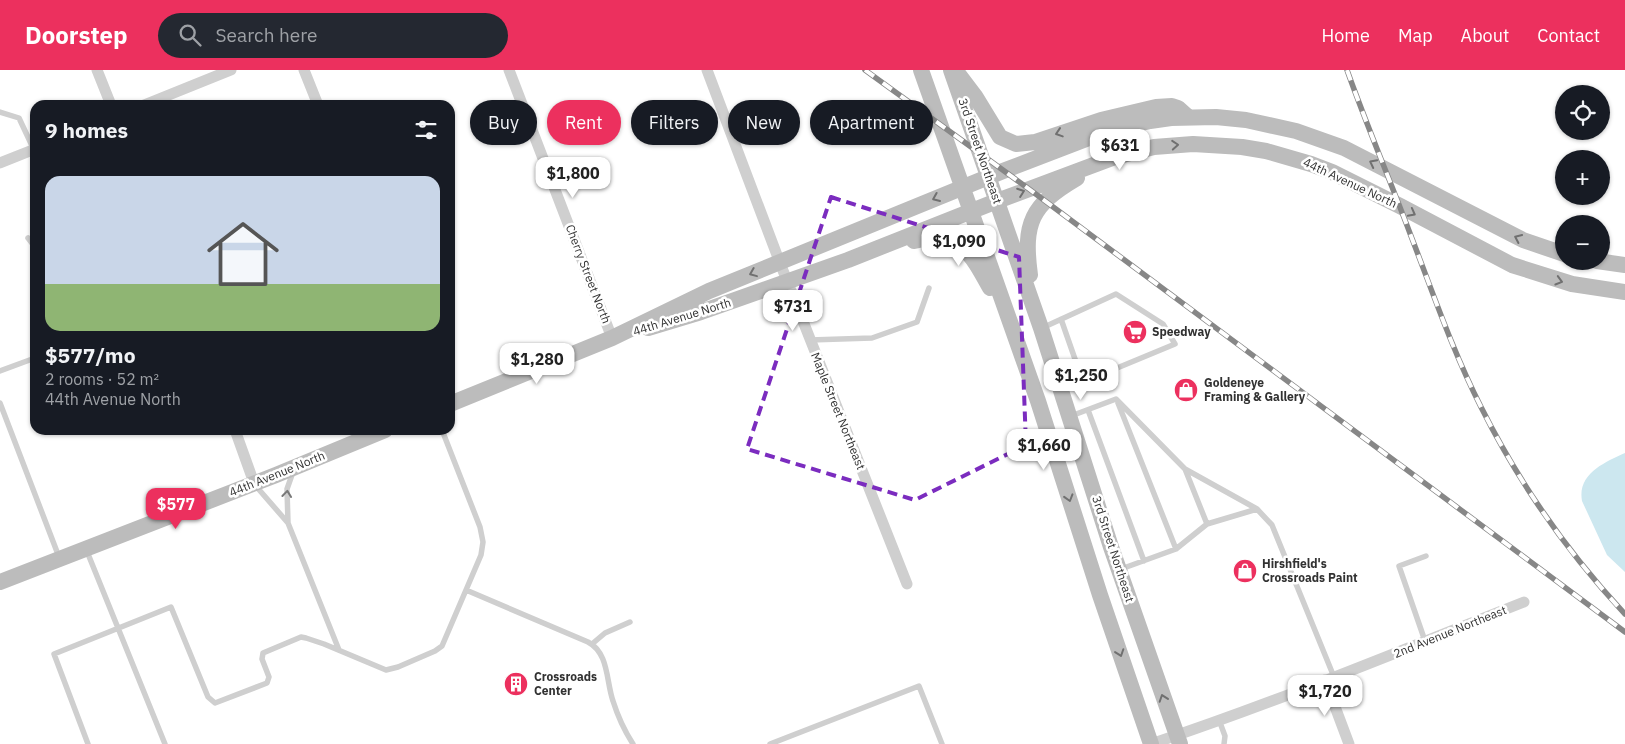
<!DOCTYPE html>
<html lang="en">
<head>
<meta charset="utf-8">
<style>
  :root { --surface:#171b24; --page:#242831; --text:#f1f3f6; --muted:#9ea1a6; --accent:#ec305e }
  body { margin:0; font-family:"IBM Plex Sans",sans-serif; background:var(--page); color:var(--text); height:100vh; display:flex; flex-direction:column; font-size:19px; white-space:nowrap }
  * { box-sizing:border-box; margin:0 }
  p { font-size:16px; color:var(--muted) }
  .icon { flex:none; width:28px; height:28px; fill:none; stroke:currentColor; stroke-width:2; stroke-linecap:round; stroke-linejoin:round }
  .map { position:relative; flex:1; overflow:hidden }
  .side { position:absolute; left:30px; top:30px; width:425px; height:335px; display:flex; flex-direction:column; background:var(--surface); border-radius:15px; box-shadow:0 1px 4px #0004 }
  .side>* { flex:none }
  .guide { position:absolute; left:470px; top:30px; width:475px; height:45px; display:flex; gap:10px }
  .buttons { position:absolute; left:1555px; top:15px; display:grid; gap:10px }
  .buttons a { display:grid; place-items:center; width:55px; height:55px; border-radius:50%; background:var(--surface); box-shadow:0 1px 4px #0004; font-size:25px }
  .price { position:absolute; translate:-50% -42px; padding:0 11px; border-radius:10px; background:#fff; color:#222; font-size:16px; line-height:32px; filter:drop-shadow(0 1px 2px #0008) }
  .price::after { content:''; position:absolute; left:50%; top:30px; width:15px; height:11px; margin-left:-8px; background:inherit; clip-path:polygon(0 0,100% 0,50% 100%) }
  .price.active { background:var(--accent); color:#fff }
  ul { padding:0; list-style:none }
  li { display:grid; align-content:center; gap:10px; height:265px; padding:0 15px }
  li span { display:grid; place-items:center; height:155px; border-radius:15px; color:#555 }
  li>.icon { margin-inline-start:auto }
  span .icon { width:90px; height:90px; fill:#fffc; stroke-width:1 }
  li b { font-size:21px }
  h2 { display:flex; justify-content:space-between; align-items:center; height:60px; padding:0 15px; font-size:21px }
  .tag { padding:0 18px; border-radius:22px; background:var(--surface); box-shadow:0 1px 4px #0004; font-size:18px; line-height:45px }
  .tag.active { background:var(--accent); color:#fff }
  header { display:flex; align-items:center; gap:30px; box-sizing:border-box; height:70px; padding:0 25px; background:var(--accent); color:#fff }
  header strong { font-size:24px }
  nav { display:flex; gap:28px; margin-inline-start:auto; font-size:18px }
  .search { width:350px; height:45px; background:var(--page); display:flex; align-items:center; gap:12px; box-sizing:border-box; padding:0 18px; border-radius:28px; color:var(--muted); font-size:19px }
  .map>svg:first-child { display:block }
  .water { fill:#cce7ef }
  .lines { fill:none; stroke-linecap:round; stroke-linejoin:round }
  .lane { stroke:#cfcfcf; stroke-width:5.5 }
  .street { stroke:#cfcfcf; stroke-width:11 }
  .secondary { stroke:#bcbcbc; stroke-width:16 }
  .rail-casing { stroke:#878787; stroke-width:5.5 }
  .rail { stroke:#fff; stroke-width:4; stroke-dasharray:11; stroke-linecap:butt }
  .oneway { stroke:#707070 }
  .oneway2 { stroke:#797979 }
  .marked { fill:none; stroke:#7b2cbf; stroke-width:4; stroke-dasharray:10 6; stroke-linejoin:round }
  .labels { text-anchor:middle; stroke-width:5; stroke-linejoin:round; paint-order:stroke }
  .street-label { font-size:12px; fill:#323232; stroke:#fff }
  .poi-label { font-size:12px; font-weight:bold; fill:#323232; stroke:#fff; text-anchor:start }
</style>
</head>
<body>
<header>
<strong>Doorstep</strong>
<div class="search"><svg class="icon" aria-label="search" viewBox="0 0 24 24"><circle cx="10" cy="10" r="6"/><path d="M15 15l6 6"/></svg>Search here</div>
<nav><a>Home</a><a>Map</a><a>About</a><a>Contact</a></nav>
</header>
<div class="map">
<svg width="1625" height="674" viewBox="0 0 1625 674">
  <rect width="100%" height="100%" fill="#fff"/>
  <path class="water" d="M1625,383V502L1607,485L1582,431C1577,404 1605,392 1625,383Z"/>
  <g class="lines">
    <path class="lane" d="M0,42L19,48L34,80
      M28,168L35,177
      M1061,249L1083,312
      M1042,258L1116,224L1163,254L1175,274L1064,320
      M810,270L872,268L917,252L929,218
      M0,301L35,288
      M0,333L59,487
      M1118,333L1176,479
      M1088,340L1144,491
      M1071,346L1116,329L1185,399L1257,439L1272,455L1334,607
      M1185,399L1207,454
      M293,402L287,419L288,453L339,580
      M255,415L288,453
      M86,479L165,674
      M1121,499L1176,479L1207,454L1257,439
      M466,520L588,572C609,583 606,611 613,631C618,647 624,660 633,674
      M1425,571L1399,496L1426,486
      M592,574L605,563L630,552
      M1219,650L1225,666L1224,674
      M88,674L54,584L171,537L208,627L215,633L267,613L269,607L262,589L263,583L301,567L306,568L324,574L386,600L398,597L435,581L442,576L481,485L483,472L480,457L442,360
      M770,674L919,616L942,674"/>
    <path class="street" d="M97,0L111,35
      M304,0L318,35
      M509,0L612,268
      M707,0L780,193L907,514
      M144,35L231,0
      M0,93L35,79
      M235,360L254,413
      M1325,610L1349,674
      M1151,674C1277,632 1400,581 1524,532"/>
    <path class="secondary" d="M921,0L1038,331L1100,525L1151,674
      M951,0L1041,258L1111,477L1180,674
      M956,1L975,26L1000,67L1016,74L1035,72L1101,50L1156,37L1172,36L1178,38L1188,47
      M914,171C959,160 971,183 990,218
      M1597,191L1625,195
      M1030,205C1023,153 1031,135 1077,108
      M648,258L701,242L848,190L997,131L1115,87L1154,77L1193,74L1242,77L1266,81L1311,94L1332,102L1400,136L1512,195L1572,214L1625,222
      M450,334L612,268L709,221L1003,101L1107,61L1150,51L1171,48L1216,47L1246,50L1296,61L1344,78L1523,170L1564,184
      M0,512L276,405L385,360"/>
    <g class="rail-casing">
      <path id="rail" d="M865,0L1029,119L1625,562
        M1347,0C1367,56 1390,110 1411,166C1433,223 1453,282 1481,337C1519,413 1567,482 1625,544"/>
    </g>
    <use href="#rail" class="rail"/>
  </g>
  <defs><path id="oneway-chevron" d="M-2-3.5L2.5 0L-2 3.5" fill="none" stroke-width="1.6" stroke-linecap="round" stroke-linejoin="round" transform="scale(1.25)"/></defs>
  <g class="oneway">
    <use href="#oneway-chevron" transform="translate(1059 63) rotate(162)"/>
    <use href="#oneway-chevron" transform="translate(1175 75) rotate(-4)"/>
    <use href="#oneway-chevron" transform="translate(1373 93) rotate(-153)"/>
    <use href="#oneway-chevron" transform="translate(1021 122) rotate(-20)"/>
    <use href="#oneway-chevron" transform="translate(936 128) rotate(157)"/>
    <use href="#oneway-chevron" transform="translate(1412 143) rotate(28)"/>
    <use href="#oneway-chevron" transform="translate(1518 168) rotate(-155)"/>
    <use href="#oneway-chevron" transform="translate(753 203) rotate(158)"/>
    <use href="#oneway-chevron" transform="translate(1559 211) rotate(16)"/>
    <use href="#oneway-chevron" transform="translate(1069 428) rotate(73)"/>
    <use href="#oneway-chevron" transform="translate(1120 583) rotate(71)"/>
    <use href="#oneway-chevron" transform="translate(1163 628) rotate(-109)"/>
  </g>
  <use class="oneway2" href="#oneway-chevron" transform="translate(287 424) rotate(-84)"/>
  <path class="marked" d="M831,127L1019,187L1026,375L915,430L747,379Z"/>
  <defs>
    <g id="supermarket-disc" transform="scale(1.25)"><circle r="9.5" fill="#ec305e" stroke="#fff"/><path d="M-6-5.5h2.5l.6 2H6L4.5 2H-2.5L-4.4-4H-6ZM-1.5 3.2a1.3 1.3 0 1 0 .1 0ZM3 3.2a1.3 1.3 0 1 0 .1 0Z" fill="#fff"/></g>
    <g id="shop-disc" transform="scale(1.25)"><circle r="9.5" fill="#ec305e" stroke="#fff"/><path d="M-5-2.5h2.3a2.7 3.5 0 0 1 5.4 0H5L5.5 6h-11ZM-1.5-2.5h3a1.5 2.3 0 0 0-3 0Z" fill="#fff"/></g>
    <g id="building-disc" transform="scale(1.25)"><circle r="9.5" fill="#ec305e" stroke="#fff"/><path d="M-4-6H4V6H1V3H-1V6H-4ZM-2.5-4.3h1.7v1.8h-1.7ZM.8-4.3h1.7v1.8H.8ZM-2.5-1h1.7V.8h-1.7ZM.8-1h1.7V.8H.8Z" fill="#fff"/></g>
  </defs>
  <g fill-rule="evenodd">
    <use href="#supermarket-disc" x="1135" y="262"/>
    <use href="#shop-disc" x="1186" y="320"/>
    <use href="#shop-disc" x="1245" y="501"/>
    <use href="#building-disc" x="516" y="614"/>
  </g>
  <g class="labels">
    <g class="street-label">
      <text transform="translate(980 81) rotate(71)" y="4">3rd Street Northeast</text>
      <text transform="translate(1350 113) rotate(25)" y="4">44th Avenue North</text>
      <text transform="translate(588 204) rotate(69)" y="4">Cherry Street North</text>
      <text transform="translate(682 247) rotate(-17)" y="4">44th Avenue North</text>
      <text transform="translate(838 341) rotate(68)" y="4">Maple Street Northeast</text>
      <text transform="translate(277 404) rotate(-22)" y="4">44th Avenue North</text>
      <text transform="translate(1113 479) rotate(72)" y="4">3rd Street Northeast</text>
      <text transform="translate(1450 562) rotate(-22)" y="4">2nd Avenue Northeast</text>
    </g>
    <g class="poi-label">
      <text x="1152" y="266">Speedway</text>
      <text x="1204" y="317">Goldeneye<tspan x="1204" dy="14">Framing &amp; Gallery</tspan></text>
      <text x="1262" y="498">Hirshfield's<tspan x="1262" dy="14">Crossroads Paint</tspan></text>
      <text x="534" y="611">Crossroads<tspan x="534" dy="14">Center</tspan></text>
    </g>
  </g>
</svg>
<div class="buttons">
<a><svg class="icon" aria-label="locate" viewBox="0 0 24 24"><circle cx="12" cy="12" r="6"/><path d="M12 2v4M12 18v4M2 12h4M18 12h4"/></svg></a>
<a>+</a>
<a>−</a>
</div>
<b class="price" style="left:1120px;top:101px">$631</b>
<b class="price" style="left:573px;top:129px">$1,800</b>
<b class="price" style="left:959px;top:197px">$1,090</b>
<b class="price" style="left:793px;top:262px">$731</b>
<b class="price" style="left:537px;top:315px">$1,280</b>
<b class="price" style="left:1081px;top:331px">$1,250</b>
<b class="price" style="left:1044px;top:401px">$1,660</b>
<b class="price active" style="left:176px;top:460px">$577</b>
<b class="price" style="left:1325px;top:647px">$1,720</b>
<div class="guide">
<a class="tag">Buy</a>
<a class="tag active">Rent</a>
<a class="tag">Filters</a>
<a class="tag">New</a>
<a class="tag">Apartment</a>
</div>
<section class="side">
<h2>9 homes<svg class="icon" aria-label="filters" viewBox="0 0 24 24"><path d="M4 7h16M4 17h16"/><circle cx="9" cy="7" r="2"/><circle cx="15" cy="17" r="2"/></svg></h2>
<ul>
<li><span style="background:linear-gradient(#c9d6e8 70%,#8fb573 0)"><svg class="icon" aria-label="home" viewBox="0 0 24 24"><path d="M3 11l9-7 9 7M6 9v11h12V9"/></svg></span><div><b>$577/mo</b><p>2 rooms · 52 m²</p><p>44th Avenue North</p></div></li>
</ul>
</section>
</div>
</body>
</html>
